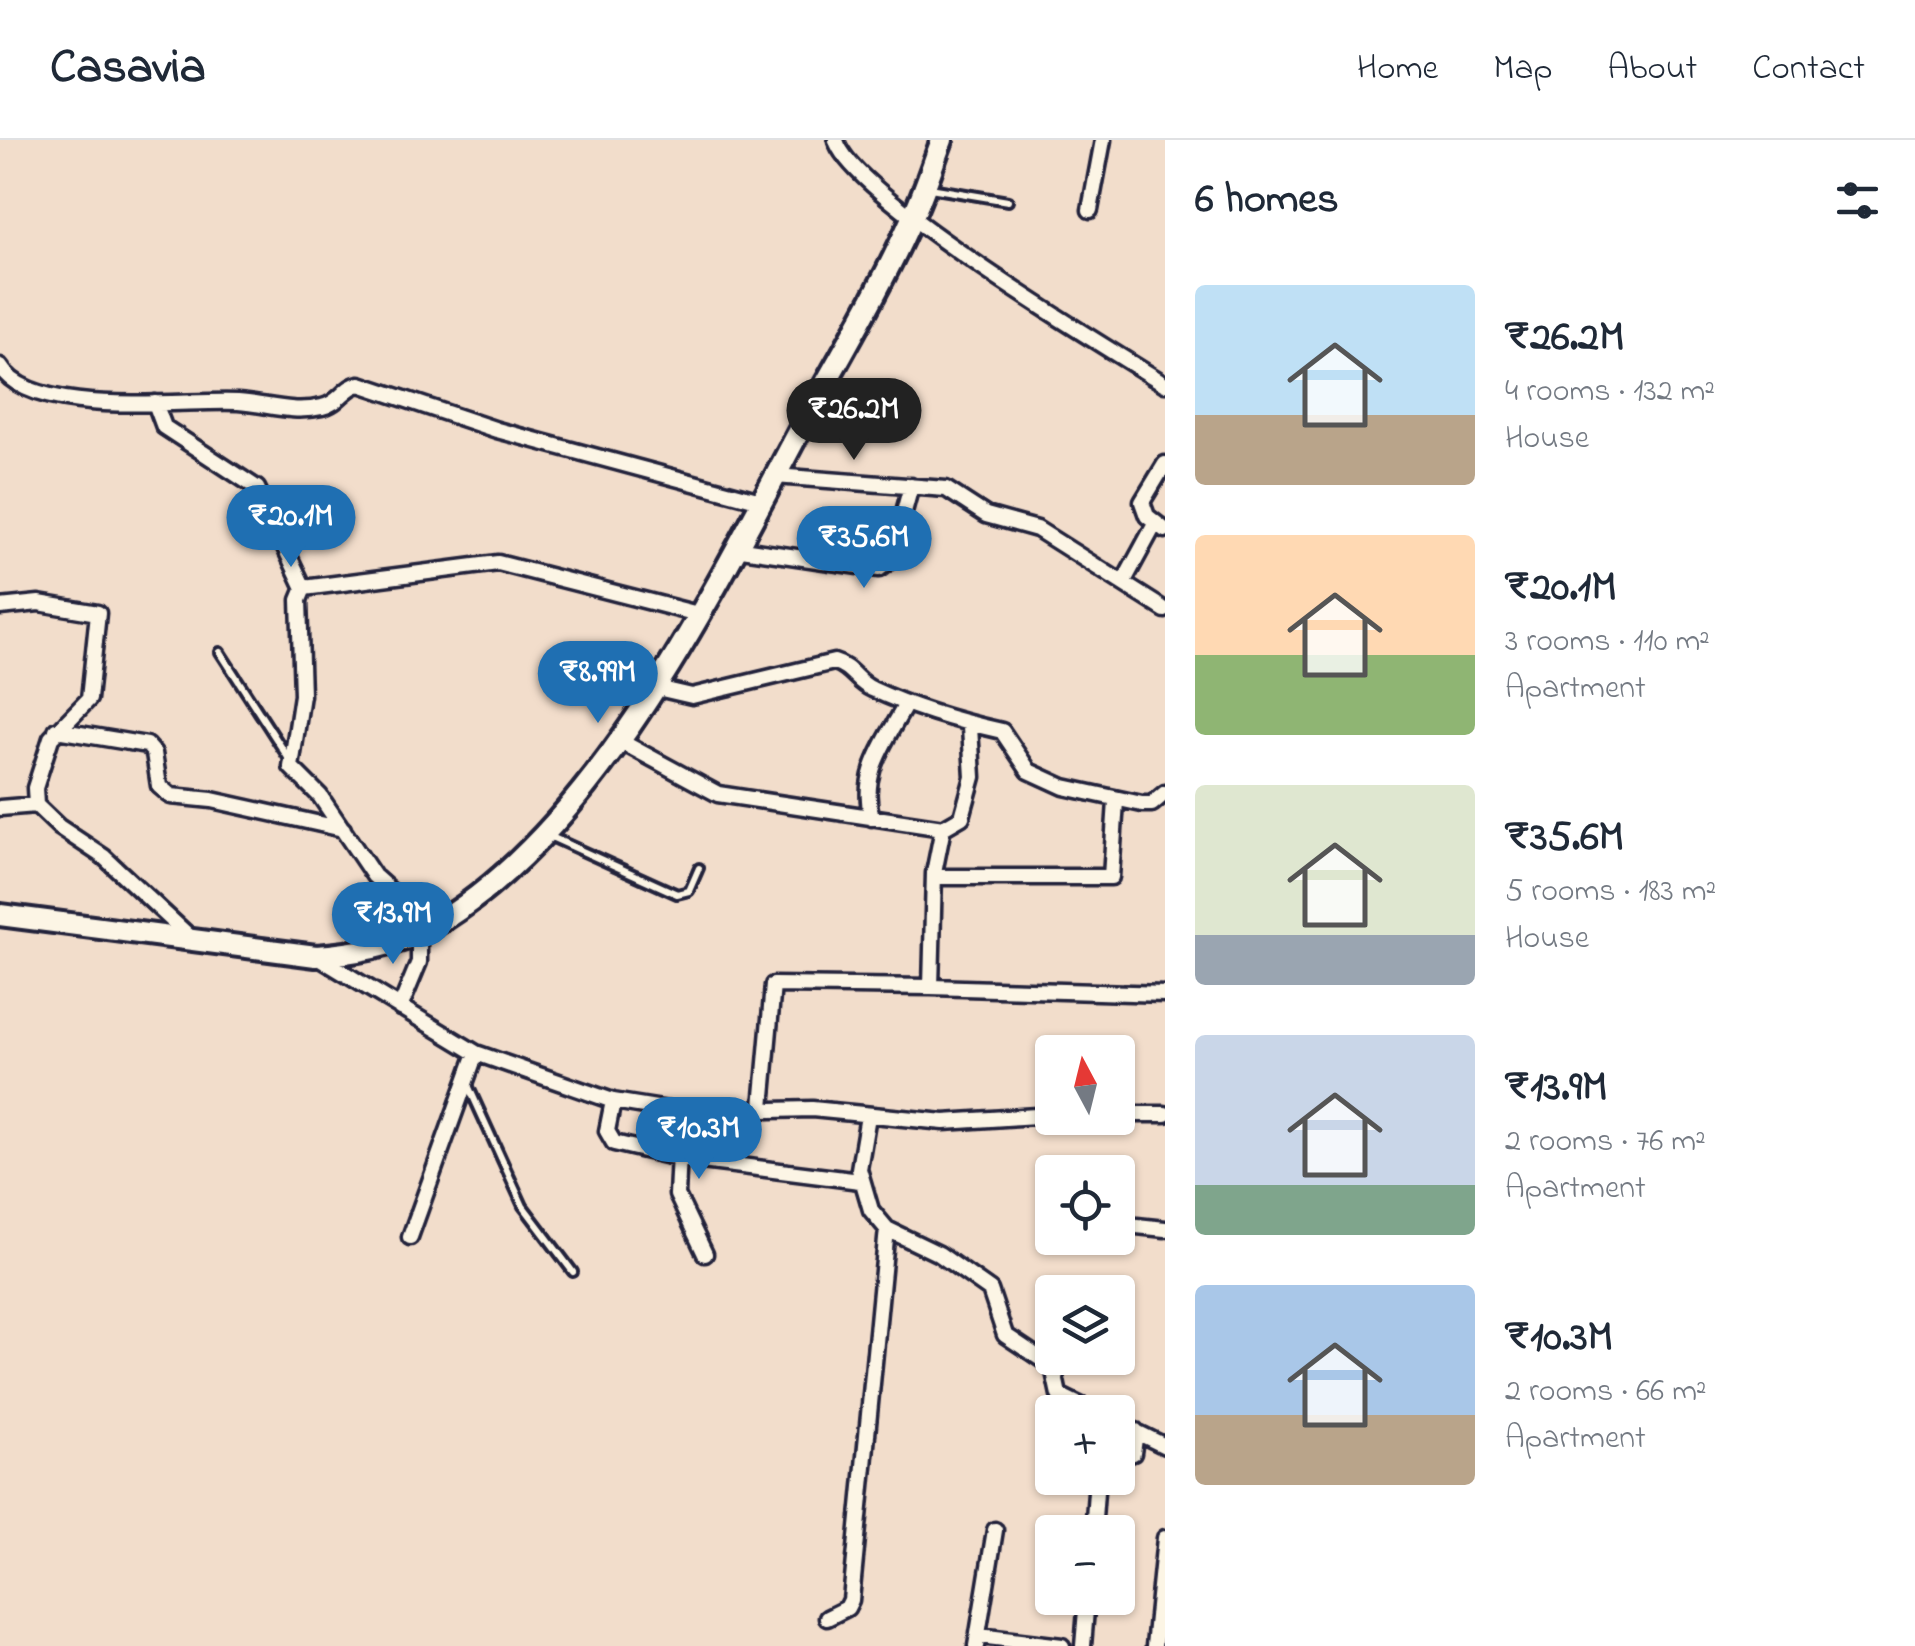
<!DOCTYPE html>
<html lang="en">
<head>
<meta charset="utf-8">
<style>
  :root { --surface:#fff; --page:#f2f2f3; --text:#1f2937; --muted:#747a83; --line:#e0e1e3; --accent:#1f6fb2 }
  body { margin:0; font-family:"Indie Flower",sans-serif; background:var(--page); color:var(--text); height:100vh; display:flex; flex-direction:column; font-size:38px; white-space:nowrap }
  * { box-sizing:border-box; margin:0 }
  p { font-size:32px; color:var(--muted) }
  .icon { flex:none; width:55px; height:55px; fill:none; stroke:currentColor; stroke-width:2; stroke-linecap:round; stroke-linejoin:round }
  .map { position:relative; flex:1; overflow:hidden }
  .drawer { display:flex; flex-direction:column; background:var(--surface); width:750px }
  .drawer>* { flex:none }
  .needle { width:65px; rotate:353deg }
  .buttons { position:absolute; left:1035px; top:895px; display:grid; gap:20px }
  .buttons a { display:grid; place-items:center; width:100px; height:100px; border-radius:10px; background:var(--surface); box-shadow:0 2px 8px #0004; font-size:50px }
  .price { position:absolute; translate:-50% -85px; padding:0 22px; border-radius:35px; background:var(--accent); color:#fff; font-size:32px; line-height:65px; filter:drop-shadow(0 2px 5px #0008) }
  .price::after { content:''; position:absolute; left:50%; top:60px; width:30px; height:22px; margin-left:-15px; background:inherit; clip-path:polygon(0 0,100% 0,50% 100%) }
  .price.on { background:#222; color:#fff }
  ul { padding:0; list-style:none }
  li { display:flex; align-items:center; gap:30px; height:250px; padding:0 30px }
  li span { display:grid; place-items:center; flex:none; width:280px; height:200px; border-radius:10px; color:#555 }
  li>.icon { margin-inline-start:auto }
  span .icon { width:120px; height:120px; fill:#fffc; stroke-width:1 }
  li b { font-size:42px }
  h2 { display:flex; justify-content:space-between; align-items:center; height:120px; padding:0 30px; font-size:42px }
  header { display:flex; align-items:center; gap:60px; box-sizing:border-box; height:140px; padding:0 50px; background:var(--surface); border-bottom:2px solid var(--line) }
  header strong { font-size:48px }
  nav { display:flex; gap:55px; margin-inline-start:auto; font-size:35px }
  main { display:flex; flex:1; min-height:0 }
  .map>svg:first-child { display:block }
  .lines { fill:none; stroke-linecap:round; stroke-linejoin:round }
  .lane-casing { stroke:#22223b; stroke-width:14 }
  .street-casing { stroke:#22223b; stroke-width:21 }
  .secondary-casing { stroke:#22223b; stroke-width:28 }
  .lane { stroke:#fcf5e5; stroke-width:6 }
  .street { stroke:#fcf5e5; stroke-width:14 }
  .secondary { stroke:#fcf5e5; stroke-width:20 }
</style>
</head>
<body>
<header>
<strong>Casavia</strong>
<nav><a>Home</a><a>Map</a><a>About</a><a>Contact</a></nav>
</header>
<main>
<div class="map">
<svg width="1165" height="1506" viewBox="0 0 1165 1506">
  <rect width="100%" height="100%" fill="#f2ddcb"/>
  <filter id="ink" filterUnits="userSpaceOnUse"><feTurbulence type="fractalNoise" baseFrequency=".01" numOctaves="2"/><feDisplacementMap in="SourceGraphic" scale="20" xChannelSelector="R" yChannelSelector="G"/><feConvolveMatrix kernelMatrix="1 2 1 2 8 2 1 2 1" color-interpolation-filters="sRGB"/></filter>
  <g filter="url(#ink)">
    <g class="lines">
      <g class="lane-casing">
        <path id="lane" d="M930,48L1008,61
          M220,512L289,619
          M549,696L677,754L689,751L699,728
          M467,943L523,1066L573,1132"/>
      </g>
      <g class="street-casing">
        <path id="street" d="M836,0C850,54 1105,207 1165,244
          M1090,70L1103,0
          M0,226C31,280 183,259 238,262C267,264 292,274 322,267C339,264 345,246 360,244L497,290L761,361
          M155,263L164,287L257,348L304,448
          M1165,324L1142,362L1147,376L1165,390
          M775,336L946,349L986,375L1037,389L1165,470
          M735,408L879,429L891,420L911,346
          M1123,443L1155,384
          M0,467L39,463L98,473L89,559L51,598L35,648L36,665L59,687L104,717L191,798
          M653,547L692,556L834,522C852,527 856,542 872,549C915,569 957,581 1002,591L1029,631L1064,647L1142,664H1152L1165,653
          M56,590L147,605L154,613L159,646L171,656L212,660L343,689
          M618,600L718,654L943,688
          M0,668L36,665
          M872,678C859,633 885,603 906,564
          M934,737H1111L1116,661
          M316,816L476,913L613,961L681,972L812,969L944,982L1052,975
          M931,847L1165,854
          M400,868L419,822V776L374,736L320,656L291,627L302,555L299,460L304,448L498,423L698,474
          M613,961L607,991L614,1003L678,1018L860,1041
          M762,967L773,845L931,847L934,733L943,688L962,677L973,637L970,587
          M681,972L677,1055L705,1114
          M1118,974H1165
          M868,976L859,1029L871,1070L887,1089L939,1114L990,1150L1005,1195L1053,1227L1059,1255L1094,1272
          M1118,1084L1165,1089
          M410,1097L476,913
          M1118,1283L1165,1306
          M1118,1318L1133,1313L1136,1291
          M1093,1392L1097,1338
          M827,1478L847,1468L851,1460L887,1089
          M979,1496L1062,1506
          M976,1506L995,1390
          M1083,1506L1087,1458
          M1154,1506L1165,1398"/>
      </g>
      <g class="secondary-casing">
        <path id="secondary" d="M0,775L316,816C349,814 396,806 426,790C591,699 709,461 795,299C834,226 879,153 912,78C924,53 932,26 942,0"/>
      </g>
      <use href="#lane" class="lane"/>
      <use href="#street" class="street"/>
      <use href="#secondary" class="secondary"/>
    </g>
  </g>
</svg>
<div class="buttons">
<a><svg class="needle" viewBox="-14 -14 28 28"><path d="M0-13l5 13h-10z" fill="#e53935"/><path d="M0 13l5-13h-10z" fill="#747a83"/></svg></a>
<a><svg class="icon" aria-label="locate" viewBox="0 0 24 24"><circle cx="12" cy="12" r="6"/><path d="M12 2v4M12 18v4M2 12h4M18 12h4"/></svg></a>
<a><svg class="icon" aria-label="layers" viewBox="0 0 24 24"><path d="M12 4l9 5-9 5-9-5zM3 14l9 5 9-5"/></svg></a>
<a>+</a>
<a>−</a>
</div>
<b class="price on" style="left:854px;top:323px">₹26.2M</b>
<b class="price" style="left:291px;top:430px">₹20.1M</b>
<b class="price" style="left:864px;top:451px">₹35.6M</b>
<b class="price" style="left:598px;top:586px">₹8.99M</b>
<b class="price" style="left:393px;top:827px">₹13.9M</b>
<b class="price" style="left:699px;top:1042px">₹10.3M</b>
</div>
<section class="drawer">
<h2>6 homes<svg class="icon" aria-label="filters" viewBox="0 0 24 24"><path d="M4 7h16M4 17h16"/><circle cx="9" cy="7" r="2"/><circle cx="15" cy="17" r="2"/></svg></h2>
<ul>
<li><span style="background:linear-gradient(#bfe0f5 65%,#b9a48a 0)"><svg class="icon" aria-label="home" viewBox="0 0 24 24"><path d="M3 11l9-7 9 7M6 9v11h12V9"/></svg></span><div><b>₹26.2M</b><p>4 rooms · 132 m²</p><p>House</p></div></li>
<li><span style="background:linear-gradient(#ffd9b3 60%,#8fb573 0)"><svg class="icon" aria-label="home" viewBox="0 0 24 24"><path d="M3 11l9-7 9 7M6 9v11h12V9"/></svg></span><div><b>₹20.1M</b><p>3 rooms · 110 m²</p><p>Apartment</p></div></li>
<li><span style="background:linear-gradient(#dfe7d0 75%,#9aa5b1 0)"><svg class="icon" aria-label="home" viewBox="0 0 24 24"><path d="M3 11l9-7 9 7M6 9v11h12V9"/></svg></span><div><b>₹35.6M</b><p>5 rooms · 183 m²</p><p>House</p></div></li>
<li><span style="background:linear-gradient(#c9d6e8 75%,#7fa58c 0)"><svg class="icon" aria-label="home" viewBox="0 0 24 24"><path d="M3 11l9-7 9 7M6 9v11h12V9"/></svg></span><div><b>₹13.9M</b><p>2 rooms · 76 m²</p><p>Apartment</p></div></li>
<li><span style="background:linear-gradient(#a9c7e8 65%,#b9a48a 0)"><svg class="icon" aria-label="home" viewBox="0 0 24 24"><path d="M3 11l9-7 9 7M6 9v11h12V9"/></svg></span><div><b>₹10.3M</b><p>2 rooms · 66 m²</p><p>Apartment</p></div></li>
</ul>
</section>
</main>
</body>
</html>
